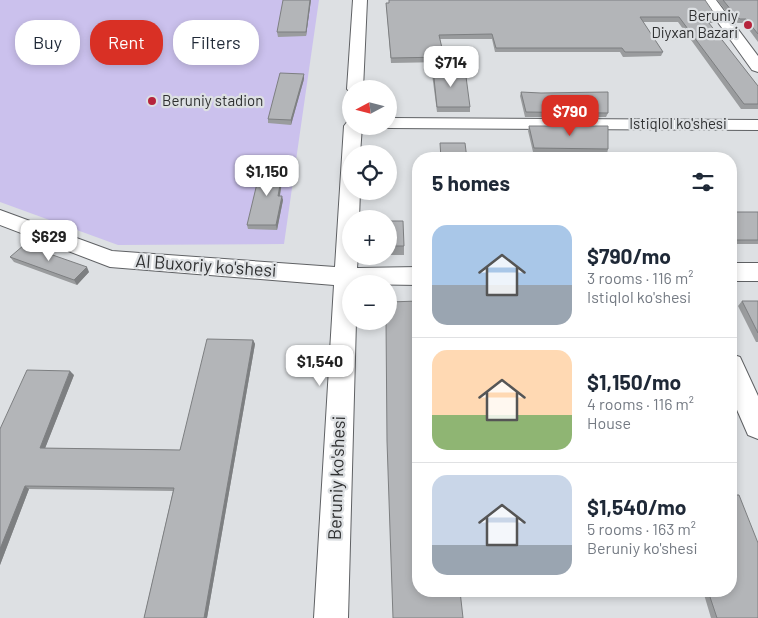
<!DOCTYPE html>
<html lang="en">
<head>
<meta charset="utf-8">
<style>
  :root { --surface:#fff; --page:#f2f2f3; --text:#1f2937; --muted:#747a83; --line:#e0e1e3; --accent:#d93025 }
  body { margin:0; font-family:Barlow,sans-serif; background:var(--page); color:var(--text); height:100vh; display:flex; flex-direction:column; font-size:19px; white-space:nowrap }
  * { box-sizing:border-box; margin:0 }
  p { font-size:16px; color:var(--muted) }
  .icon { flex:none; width:28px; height:28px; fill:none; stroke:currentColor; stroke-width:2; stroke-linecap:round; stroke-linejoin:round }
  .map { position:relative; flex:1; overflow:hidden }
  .drawer { position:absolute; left:412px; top:152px; width:325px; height:445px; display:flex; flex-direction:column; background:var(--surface); border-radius:20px; box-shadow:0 2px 8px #0003 }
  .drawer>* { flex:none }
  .hud { position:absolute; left:15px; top:20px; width:322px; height:45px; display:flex; gap:10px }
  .needle { width:32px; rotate:263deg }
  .buttons { position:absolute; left:342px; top:80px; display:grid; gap:10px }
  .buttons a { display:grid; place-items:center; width:55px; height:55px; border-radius:50%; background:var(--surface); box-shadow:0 2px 8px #0003; font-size:25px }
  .price { position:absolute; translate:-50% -42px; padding:0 11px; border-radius:10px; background:#fff; color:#222; font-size:16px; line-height:32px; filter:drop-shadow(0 1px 2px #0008) }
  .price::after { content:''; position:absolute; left:50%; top:30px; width:15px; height:11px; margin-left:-8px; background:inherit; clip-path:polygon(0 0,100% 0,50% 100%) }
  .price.active { background:var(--accent); color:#fff }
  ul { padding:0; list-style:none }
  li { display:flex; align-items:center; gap:15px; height:125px; padding:0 20px }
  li+li { border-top:1px solid var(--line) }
  li span { display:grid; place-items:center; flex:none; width:140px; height:100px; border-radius:15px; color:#555 }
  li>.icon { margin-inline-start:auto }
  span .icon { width:60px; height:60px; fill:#fffc; stroke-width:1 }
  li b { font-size:21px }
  h2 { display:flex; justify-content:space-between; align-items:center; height:60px; padding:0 20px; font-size:21px }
  .pill { padding:0 18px; border-radius:20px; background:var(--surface); box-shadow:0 2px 8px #0003; font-size:18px; line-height:45px }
  .pill.active { background:var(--accent); color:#fff }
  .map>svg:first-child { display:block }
  .green { fill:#cbc1ed }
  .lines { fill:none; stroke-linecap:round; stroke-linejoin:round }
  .minor-casing { stroke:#5f6164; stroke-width:2 }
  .minor { fill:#fff; fill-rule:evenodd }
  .wall { fill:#9a9c9e }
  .shaded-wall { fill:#7d7f81 }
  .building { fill:#b3b5b8; stroke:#7d7f81 }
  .poi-dot { fill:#b6243c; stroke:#dde0e3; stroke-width:2 }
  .labels { text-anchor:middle; stroke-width:4.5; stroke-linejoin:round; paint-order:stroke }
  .far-poi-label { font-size:15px; fill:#2f3031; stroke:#dde0e3; text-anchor:end }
  .far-street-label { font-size:15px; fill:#2f3031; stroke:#dde0e3 }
  .street-label { font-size:18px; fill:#2f3031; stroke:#dde0e3 }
</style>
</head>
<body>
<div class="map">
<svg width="758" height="618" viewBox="0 0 758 618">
  <rect width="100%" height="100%" fill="#dde0e3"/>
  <path class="green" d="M0,0H319L284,244L118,245L0,202Z"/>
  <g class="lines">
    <g class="minor-casing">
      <path id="minor" d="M353,0H367L363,89H351V93L347,89Z
        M702,0H716L758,56V72L752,70Z
        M389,118L758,120V130L389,128L383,127L389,126Z
        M351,121V126H362L360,154H351V191H360L359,219H351V256H358L357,268L419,267V285L351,284V321H356L348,618H314L334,285L110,267L0,225V210L112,251L335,267L344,126L347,122Z
        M731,263H758V281H731Z
        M731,354L740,357L758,396V439L748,435L731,396Z"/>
    </g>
    <use href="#minor" class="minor"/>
  </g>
  <path class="wall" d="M311,0L306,36L278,37L277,32Z
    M717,0H758V42L744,23H738L734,21Z
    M386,3L718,19L716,23H708L758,86V109H741L678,22H643L663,52L661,56L623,57L620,52H495L492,39H440L444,57V62L391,63Z
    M433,69L470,107V112H437L432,74Z
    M304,79L291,125L268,123V119Z
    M521,92L608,113L606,117H525L520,96Z
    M529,126L608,149L607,154L533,152L528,131Z
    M284,168L280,196L283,200L277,230L248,229L247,225L265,171Z
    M731,212H758V244H731Z
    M389,221L404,246V255H389Z
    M10,257L89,272L77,285L14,262Z
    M742,301H758V342H756L738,306Z
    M253,340L255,344L207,618H144L173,491L29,489L0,565V429L74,375L45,448L180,450Z
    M703,591H731L758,618H711Z"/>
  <path class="shaded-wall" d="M310,0H311L306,36V32Z
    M304,74V79L291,125V120Z
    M284,163V168L279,200L278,196Z
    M282,196L283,200L277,230L276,225Z
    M87,267L89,272L77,285L74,280Z
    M253,340L255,344L207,618H204Z
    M70,371L74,375L44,451L40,448Z
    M25,486L29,489L0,565V549Z"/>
  <path class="building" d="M283,0H310L306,32H277Z
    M389,0H705L718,19L705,18L758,86V104H744L679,17H640L663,52H625L622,48H496L492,34L439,35L444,57L391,58L386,3H389Z
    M723,0H758V34L746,19H740L736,16Z
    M433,69H465L470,107H437Z
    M280,73L304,74L291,120L268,119Z
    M521,92L541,93L608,92V113L526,112Z
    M529,126H608V149L534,148Z
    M440,143H465L467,159H441Z
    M267,163H284L278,196H282L276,225H247L260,171H265Z
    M731,212H758V240H731Z
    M389,221H403L404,246H389Z
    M24,245L87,267L74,280L10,257Z
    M419,301V591H460L463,618H393L387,441L386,321H389V302Z
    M742,301H758V333Z
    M207,339L253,340L204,618H144L174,488L25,486L0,549V429L27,370L70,371L40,448L180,450Z
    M731,495H739L758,543V618H717L708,591H731Z"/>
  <g class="poi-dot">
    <circle cx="748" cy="25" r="5"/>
    <circle cx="152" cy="101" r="5"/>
  </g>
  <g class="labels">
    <g class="far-poi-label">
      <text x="738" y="21">Beruniy<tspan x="738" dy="17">Diyxan Bazari</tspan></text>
      <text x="162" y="106" text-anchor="start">Beruniy stadion</text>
    </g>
    <g class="far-street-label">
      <text x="678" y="129">Istiqlol ko'shesi</text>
    </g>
    <g class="street-label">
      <text transform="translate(206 266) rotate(4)" y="6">Al Buxoriy ko'shesi</text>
      <text transform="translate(337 478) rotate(-88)" y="6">Beruniy ko'shesi</text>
    </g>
  </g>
</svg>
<div class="buttons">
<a><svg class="needle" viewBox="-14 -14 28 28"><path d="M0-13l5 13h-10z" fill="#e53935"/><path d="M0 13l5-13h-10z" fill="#747a83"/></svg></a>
<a><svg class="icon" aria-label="locate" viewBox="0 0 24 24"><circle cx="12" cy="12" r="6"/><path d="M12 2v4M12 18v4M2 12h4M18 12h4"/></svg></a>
<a>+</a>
<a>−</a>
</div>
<b class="price" style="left:451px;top:88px">$714</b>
<b class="price active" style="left:570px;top:137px">$790</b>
<b class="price" style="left:267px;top:197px">$1,150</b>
<b class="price" style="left:49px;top:262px">$629</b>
<b class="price" style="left:320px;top:387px">$1,540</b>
<div class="hud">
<a class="pill">Buy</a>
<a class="pill active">Rent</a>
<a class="pill">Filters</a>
</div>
<section class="drawer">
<h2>5 homes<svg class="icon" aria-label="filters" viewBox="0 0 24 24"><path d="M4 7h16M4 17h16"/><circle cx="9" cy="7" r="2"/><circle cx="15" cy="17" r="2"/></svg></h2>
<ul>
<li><span style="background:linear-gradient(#a9c7e8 60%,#9aa5b1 0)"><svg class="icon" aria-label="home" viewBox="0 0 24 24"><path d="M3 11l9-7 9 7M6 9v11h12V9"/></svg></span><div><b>$790/mo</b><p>3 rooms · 116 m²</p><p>Istiqlol ko'shesi</p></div></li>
<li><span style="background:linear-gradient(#ffd9b3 65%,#8fb573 0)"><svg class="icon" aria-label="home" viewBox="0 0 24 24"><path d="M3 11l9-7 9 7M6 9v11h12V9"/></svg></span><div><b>$1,150/mo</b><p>4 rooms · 116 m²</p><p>House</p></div></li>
<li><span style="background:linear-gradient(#c9d6e8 70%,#9aa5b1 0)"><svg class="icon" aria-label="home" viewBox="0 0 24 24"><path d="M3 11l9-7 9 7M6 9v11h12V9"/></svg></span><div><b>$1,540/mo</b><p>5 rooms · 163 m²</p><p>Beruniy ko'shesi</p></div></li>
</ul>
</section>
</div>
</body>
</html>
